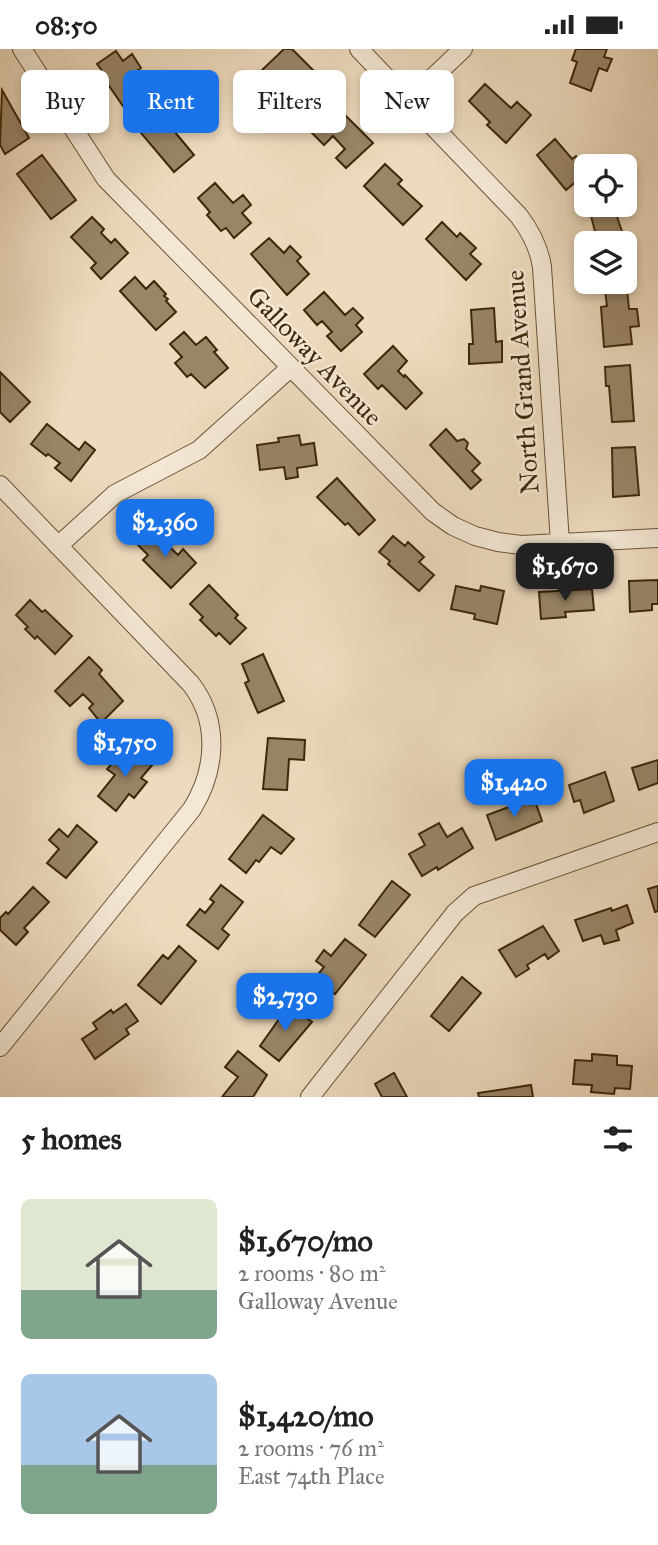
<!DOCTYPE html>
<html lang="en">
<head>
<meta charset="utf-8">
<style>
  :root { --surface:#fff; --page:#f2f2f2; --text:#222; --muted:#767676; --accent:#1a73e8 }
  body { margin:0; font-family:"IM FELL Great Primer",serif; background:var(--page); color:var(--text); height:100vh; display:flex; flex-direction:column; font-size:26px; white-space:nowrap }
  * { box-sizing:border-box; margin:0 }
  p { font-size:23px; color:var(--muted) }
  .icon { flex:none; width:38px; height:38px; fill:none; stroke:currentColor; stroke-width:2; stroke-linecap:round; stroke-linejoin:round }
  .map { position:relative; height:1048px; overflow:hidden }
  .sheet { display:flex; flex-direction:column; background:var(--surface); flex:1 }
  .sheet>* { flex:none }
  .guide { position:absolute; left:21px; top:21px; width:616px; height:63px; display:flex; gap:14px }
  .controls { position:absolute; left:574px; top:105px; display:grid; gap:14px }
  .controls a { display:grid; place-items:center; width:63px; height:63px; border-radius:10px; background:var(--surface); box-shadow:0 4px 10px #0003; font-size:35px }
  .price { position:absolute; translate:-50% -60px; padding:0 16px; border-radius:14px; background:var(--accent); color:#fff; font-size:23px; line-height:46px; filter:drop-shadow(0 2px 4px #0008) }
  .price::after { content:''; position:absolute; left:50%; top:42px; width:21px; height:16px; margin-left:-10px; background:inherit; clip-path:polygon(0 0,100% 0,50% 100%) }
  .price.selected { background:#222; color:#fff }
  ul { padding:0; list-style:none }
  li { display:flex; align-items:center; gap:21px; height:175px; padding:0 21px }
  li span { display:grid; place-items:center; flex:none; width:196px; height:140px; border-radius:10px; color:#555 }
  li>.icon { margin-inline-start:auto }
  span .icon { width:84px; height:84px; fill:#fffc; stroke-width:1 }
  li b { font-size:30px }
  h2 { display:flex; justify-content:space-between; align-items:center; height:84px; padding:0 21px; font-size:30px }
  .pill { padding:0 24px; border-radius:10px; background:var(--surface); box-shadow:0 4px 10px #0003; font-size:24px; line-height:63px }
  .pill.selected { background:var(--accent); color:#fff }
  .status { display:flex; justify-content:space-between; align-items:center; height:49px; padding:0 35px; background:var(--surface); direction:ltr }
  .status svg { height:19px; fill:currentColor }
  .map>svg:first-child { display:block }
  .building { fill:#998568; stroke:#3c270a; stroke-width:2 }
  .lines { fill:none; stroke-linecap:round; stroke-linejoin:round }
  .minor-casing { stroke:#685437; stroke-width:20 }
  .minor { stroke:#f4e8d5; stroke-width:18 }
  .labels { text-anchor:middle; stroke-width:5; stroke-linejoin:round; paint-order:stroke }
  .street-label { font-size:26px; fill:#3c270a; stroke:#f4e8d5 }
</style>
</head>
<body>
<div class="status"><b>08:50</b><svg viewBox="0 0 49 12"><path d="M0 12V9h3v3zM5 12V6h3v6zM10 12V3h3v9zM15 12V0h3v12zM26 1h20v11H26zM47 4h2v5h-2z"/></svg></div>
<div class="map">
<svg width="658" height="1048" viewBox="0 0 658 1048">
  <rect width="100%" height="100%" fill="#eedbbf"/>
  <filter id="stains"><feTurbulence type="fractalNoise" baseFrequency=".00286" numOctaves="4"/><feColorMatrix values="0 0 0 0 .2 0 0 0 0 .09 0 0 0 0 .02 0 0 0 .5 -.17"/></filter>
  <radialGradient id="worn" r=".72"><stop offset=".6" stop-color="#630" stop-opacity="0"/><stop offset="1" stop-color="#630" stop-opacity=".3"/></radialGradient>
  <path class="building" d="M284,0H292L327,35L309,53L290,37L283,44L261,22Z
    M576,0H607L604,8L612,10L607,22L599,19L591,42L570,34L577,13L572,11Z
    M116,2L123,12L132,5L141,19L132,25L146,45L125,60L103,28L106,27L97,15Z
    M485,35L511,59L517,53L531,66L506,94L487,76L490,73L469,52Z
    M2,41L29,89L5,105L0,96Z
    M337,58L373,94L346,119L336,109L345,100L333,87L324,96L311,83Z
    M170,62L181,76L174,82L194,106L174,123L141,84Z
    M555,90L572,110L576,107L586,119V124L566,141L537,106Z
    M42,106L76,151L51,170L17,125Z
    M385,115L402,131L398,135L422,157L403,176L364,137Z
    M215,134L233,154L243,146L251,156L242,164L251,174L234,189L226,179L221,182L207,166L210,163L198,149Z
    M613,156L629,203L625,205V194H598L590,163Z
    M92,168L104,180L101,184L111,194L115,190L128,204L101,230L91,219L96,214L71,188Z
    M442,173L457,188L460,184L476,199L470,205L481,215L466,231L426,190Z
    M269,189L284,204L290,197L301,208L297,212L309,225L287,246L251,205Z
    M135,228L146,240L154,232L166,245L164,247L168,250L166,252L176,263L156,281L120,242Z
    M627,240L629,260H637L639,277L630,278L632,295L604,298L601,258L607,257L605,242Z
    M324,243L345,266L353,259L363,269L356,276L362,283L341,302L327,287L332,283L322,272L317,276L304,261Z
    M494,259L496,293L502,292V313L469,315V295H473L471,261Z
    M184,283L196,296L206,288L217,301L214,303L228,319L205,339L191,325L187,328L175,314L182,308L170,295Z
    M393,297L407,312L398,322L404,328L405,326L422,344L406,360L382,336L378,340L364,325Z
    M630,316L634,372L612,373L609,337H606L605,318Z
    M0,323L30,353L10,373L0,363Z
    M47,375L79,401L85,393L95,401L71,432L55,419L60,414L48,405L46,407L31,395Z
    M446,380L457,392L464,390L468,394L466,400L480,414L472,422L481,431L471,440L430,396Z
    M299,386L301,396L314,394L317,416L297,419L298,428L286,430L284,418L260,421L257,396L279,393L278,389Z
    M635,398L639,446L613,448L612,399Z
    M337,429L375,471L359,486L348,474L345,476L317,448Z
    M150,479L178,506L183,500L196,514L171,539L143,511L148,506L136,494Z
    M393,487L405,497L408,493L424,508L419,513L434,526L419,542L388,515L390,512L379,503Z
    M658,531V555H652V561L630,563L629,532Z
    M209,536L238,566L235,569L246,579L230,595L219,584L216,587L200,571L203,568L190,555Z
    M456,537L480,542L481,537L504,542L497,575L474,570L475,565L451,560Z
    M592,540L594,561L565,563L566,568L541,570L539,543Z
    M30,551L42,563L45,561L72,587L55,605L37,587L35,590L25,580L28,578L16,566Z
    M263,605L284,652L258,664L245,634L249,632L242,615Z
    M89,608L102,621L99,625L123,652L101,674L89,659L93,655L83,645L70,657L55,642Z
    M268,689L305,691L304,711L289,710L287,741L263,740Z
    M136,701L153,715L141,729L147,733L134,749L129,745L116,762L98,747L115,726L107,720L120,706L127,712Z
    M658,711V734L639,741L632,719Z
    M605,723L614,752L584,764L580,751L574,753L569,736Z
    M534,749L542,772L496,791L487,766Z
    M263,766L294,790L281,805L271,798L259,813L256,811L246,824L229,810Z
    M439,774L447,788L462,779L473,799L438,821L437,818L422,827L409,805L425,796L419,785Z
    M77,776L97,793L66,829L47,814L59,800L49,791L59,780L68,788Z
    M392,832L410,846L375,888L359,876Z
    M221,836L243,853L222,880L229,886L218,900L187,876L200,860L205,864L214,853L210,850Z
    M658,837V862L655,863L648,840Z
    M33,838L49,853L24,879L28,883L16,896L0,881V869L6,863L8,865Z
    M627,856L633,874L616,881L619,891L604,895L601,886L583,892L575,871L611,859L612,862Z
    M543,877L559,902L548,910L545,905L527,916L529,920L516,928L499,901Z
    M345,890L366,906L335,945L315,929L324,918L316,912L324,901L331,907Z
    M179,897L196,912L161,955L138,936L163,906L168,910Z
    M462,928L481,944L449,982L431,967Z
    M126,955L138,972L126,980L129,985L95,1010L82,990L97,980L93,974L111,961L113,964Z
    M289,956L312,973L279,1012L260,997Z
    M238,1002L267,1026L253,1048H222L238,1028L225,1018Z
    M592,1005L617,1007V1016L632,1017L630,1040L615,1039L614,1045L591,1043L592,1036L573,1035L575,1011L592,1012Z
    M394,1024L407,1048H382L375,1035Z
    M531,1036L533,1048H479L478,1044Z"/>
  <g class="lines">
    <g class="minor-casing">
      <path id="minor" d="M22,0L106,130L433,463L453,477L475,487L498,493L521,496L658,489
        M359,0L519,167C531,183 539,198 542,218L560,494
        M408,52L463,0
        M0,436L191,635C220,673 216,721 192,760L0,998
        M58,497L115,445L199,401L290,319
        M310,1048L455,864L474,847L658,783"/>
    </g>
    <use href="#minor" class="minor"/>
  </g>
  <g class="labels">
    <g class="street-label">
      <text transform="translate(315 307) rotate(46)" y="9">Galloway Avenue</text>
      <text transform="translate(522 333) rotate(-94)" y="9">North Grand Avenue</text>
    </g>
  </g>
  <rect width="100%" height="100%" filter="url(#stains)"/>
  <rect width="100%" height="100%" fill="url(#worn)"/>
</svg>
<div class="controls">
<a><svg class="icon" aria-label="locate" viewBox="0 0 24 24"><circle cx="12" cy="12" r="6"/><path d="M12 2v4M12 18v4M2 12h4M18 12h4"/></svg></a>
<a><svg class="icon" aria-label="layers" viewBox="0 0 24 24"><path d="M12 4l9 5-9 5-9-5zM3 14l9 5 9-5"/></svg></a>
</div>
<b class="price" style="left:165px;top:510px">$2,360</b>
<b class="price selected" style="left:565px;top:554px">$1,670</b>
<b class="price" style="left:125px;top:730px">$1,750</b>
<b class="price" style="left:514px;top:770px">$1,420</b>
<b class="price" style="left:285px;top:984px">$2,730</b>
<div class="guide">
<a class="pill">Buy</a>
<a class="pill selected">Rent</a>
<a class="pill">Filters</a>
<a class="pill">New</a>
</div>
</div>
<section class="sheet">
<h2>5 homes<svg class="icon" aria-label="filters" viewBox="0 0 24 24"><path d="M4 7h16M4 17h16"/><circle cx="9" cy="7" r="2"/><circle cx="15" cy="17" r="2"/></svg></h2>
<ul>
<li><span style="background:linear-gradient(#dfe7d0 65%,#7fa58c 0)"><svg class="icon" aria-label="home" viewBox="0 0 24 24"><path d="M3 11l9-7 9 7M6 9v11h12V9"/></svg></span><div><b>$1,670/mo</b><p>2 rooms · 80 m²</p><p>Galloway Avenue</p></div></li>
<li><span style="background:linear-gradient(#a9c7e8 65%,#7fa58c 0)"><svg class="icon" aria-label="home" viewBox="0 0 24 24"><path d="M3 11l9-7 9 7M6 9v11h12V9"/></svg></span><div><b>$1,420/mo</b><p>2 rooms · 76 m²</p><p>East 74th Place</p></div></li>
</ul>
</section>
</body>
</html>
